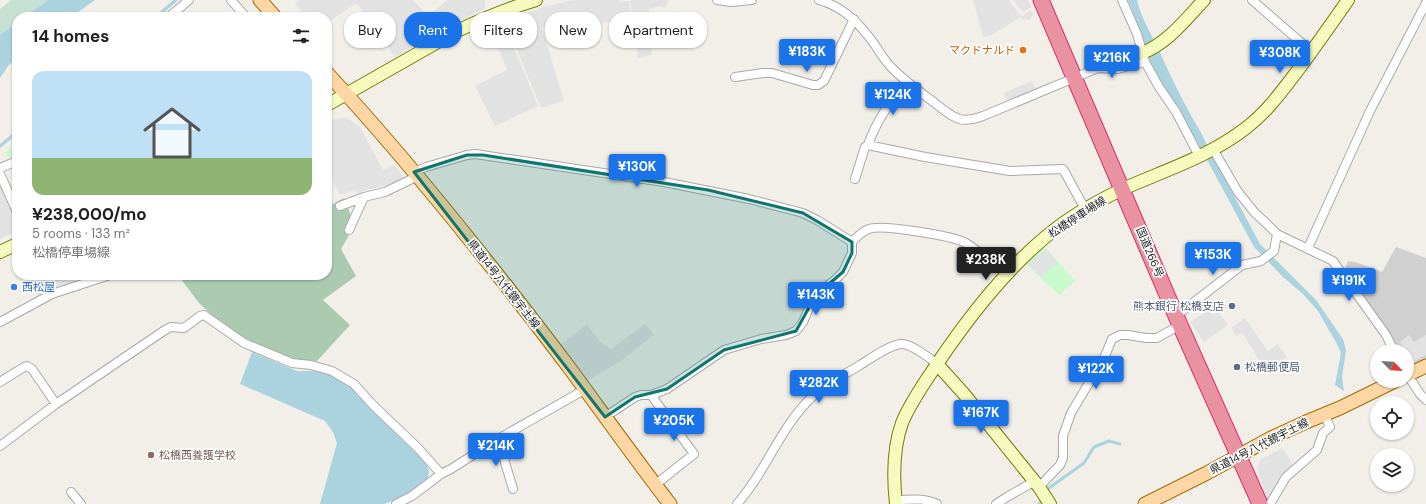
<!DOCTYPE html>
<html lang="en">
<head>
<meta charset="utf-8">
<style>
  :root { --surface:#fff; --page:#f6f6f6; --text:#202124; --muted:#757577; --line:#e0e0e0; --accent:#1a73e8 }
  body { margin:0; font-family:"DM Sans","Noto Sans JP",sans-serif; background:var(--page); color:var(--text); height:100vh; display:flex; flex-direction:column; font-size:15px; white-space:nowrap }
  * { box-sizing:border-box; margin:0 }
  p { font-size:13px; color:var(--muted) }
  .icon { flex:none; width:22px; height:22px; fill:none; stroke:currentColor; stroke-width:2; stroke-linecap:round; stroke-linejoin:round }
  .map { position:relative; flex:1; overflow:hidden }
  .sheet { position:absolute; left:12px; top:12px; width:320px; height:268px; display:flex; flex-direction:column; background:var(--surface); border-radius:16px; box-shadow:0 1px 3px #0004 }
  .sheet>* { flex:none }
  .hud { position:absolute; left:344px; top:12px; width:380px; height:36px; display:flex; gap:8px }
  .needle { width:26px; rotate:115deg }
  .controls { position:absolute; left:1370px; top:344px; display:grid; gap:8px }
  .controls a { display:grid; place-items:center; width:44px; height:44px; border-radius:50%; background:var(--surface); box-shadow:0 1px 3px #0004; font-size:20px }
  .price { position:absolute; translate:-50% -34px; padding:0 9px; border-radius:4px; background:var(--accent); color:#fff; font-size:13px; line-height:26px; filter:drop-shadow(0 1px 2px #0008) }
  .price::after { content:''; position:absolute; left:50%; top:24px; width:12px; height:9px; margin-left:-6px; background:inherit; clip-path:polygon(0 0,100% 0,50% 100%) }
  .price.active { background:#222; color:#fff }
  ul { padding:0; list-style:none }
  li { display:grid; align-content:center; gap:8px; height:212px; padding:0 20px }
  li+li { border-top:1px solid var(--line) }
  li span { display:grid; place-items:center; height:124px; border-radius:12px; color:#555 }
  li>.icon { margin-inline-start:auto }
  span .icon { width:72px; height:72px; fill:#fffc; stroke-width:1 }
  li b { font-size:17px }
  h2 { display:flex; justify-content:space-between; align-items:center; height:48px; padding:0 20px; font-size:17px }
  .chip { padding:0 14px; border-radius:16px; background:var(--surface); box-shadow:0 1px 3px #0004; font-size:14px; line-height:36px }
  .chip.active { background:var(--accent); color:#fff }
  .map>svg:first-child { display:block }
  .religious { fill:#d0d0d0 }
  .wetland { fill:#c6e0d4 }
  .cemetery { fill:#aacbaf }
  .park { fill:#c8facc }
  .parking { fill:#e2e2e2 }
  .water { fill:#aad3df }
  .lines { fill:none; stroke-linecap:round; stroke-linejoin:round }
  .stream { stroke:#aad3df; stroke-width:3 }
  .street-casing { stroke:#a9a9a9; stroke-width:10 }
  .secondary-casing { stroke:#707d05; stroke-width:14 }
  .primary-casing { stroke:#a06b00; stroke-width:15 }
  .highway-casing { stroke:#dc2a67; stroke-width:17 }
  .street { stroke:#fff; stroke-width:8 }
  .secondary { stroke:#f7fabf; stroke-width:12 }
  .primary { stroke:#fcd6a4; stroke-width:13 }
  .highway { stroke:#e892a2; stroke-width:15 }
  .marked { fill:#0f766e; fill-opacity:0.2; stroke:#0f766e; stroke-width:3; stroke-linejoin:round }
  .food-dot { fill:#e8710a; stroke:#fff; stroke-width:1.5 }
  .shop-dot { fill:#3f7fe0; stroke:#fff; stroke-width:1.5 }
  .service-dot { fill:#5c6f8a; stroke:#fff; stroke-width:1.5 }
  .education-dot { fill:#8d6e63; stroke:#fff; stroke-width:1.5 }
  .labels { text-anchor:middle; stroke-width:3.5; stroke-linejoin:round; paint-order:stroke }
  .food-label { font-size:11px; fill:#c56008; stroke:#fff; text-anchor:end }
  .street-label { font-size:11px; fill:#222; stroke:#fff }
  .shop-label { font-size:11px; fill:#366cbe; stroke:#fff; text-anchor:start }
  .service-label { font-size:11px; fill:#4e5e75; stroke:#fff; text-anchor:end }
  .education-label { font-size:11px; fill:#785e54; stroke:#fff; text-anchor:start }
</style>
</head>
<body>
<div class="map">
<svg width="1426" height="504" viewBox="0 0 1426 504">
  <rect width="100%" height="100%" fill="#f2efe9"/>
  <path class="religious" d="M1396,247L1426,258V360L1410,368L1407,364V351H1400L1384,324L1344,271L1348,261L1356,262L1382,272Z"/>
  <path class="wetland" d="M11,0H48L24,17H17V22L0,35V9Z"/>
  <path class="cemetery" d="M344,198L355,225L341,249L356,276L323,300L350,325L317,361L291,359L241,338L213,316L199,303L178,275H327V207Z"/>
  <path class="park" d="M17,142V157L11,160L4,153Z
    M1045,247L1075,281L1059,295L1026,264Z"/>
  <path class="parking" d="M299,0H413L428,16L447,0H485V8L433,35L395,57L370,20L356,3L327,23V17H306L295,3Z
    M573,0H619L620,2L629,1L631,17L575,29L572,20L542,28L564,101L541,108L505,21L543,7Z
    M635,0H669L665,8L659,6L649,9L652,55L638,58L630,1Z
    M973,0H1009L1019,14L1023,16L1030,10L1033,13L1030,20L1019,18L990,36L983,37Z
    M1015,0H1028L1031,7L1023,12L1014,1Z
    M502,19L538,106L495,126L475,86L507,70L488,24Z
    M1031,81L1036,89L1008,101L1004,93Z
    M347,118L360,127L383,170L394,165L404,178L393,183L360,192L351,191L340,195L327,168V120Z
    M0,185L17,223V231L0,239Z
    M1046,249L1057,262L1041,277L1028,264Z
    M27,275H85L84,279L37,296Z
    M1208,310L1213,315L1218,312L1228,325L1204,342L1190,322Z
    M1245,318L1268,351L1278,344L1287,358L1265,369L1242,333L1236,336L1231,328Z
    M587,324L600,342L611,349L645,324L654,335L622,360L587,381L559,346Z
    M1409,335L1414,342L1426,335V355L1413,362L1400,342Z
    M1283,448L1294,466L1268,500L1257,469L1261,459Z"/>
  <path class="water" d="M48,0H95L71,17H24Z
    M1128,0H1137C1141,17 1150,32 1158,48C1167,68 1176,88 1187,108C1193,120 1201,131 1206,143L1260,244L1316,300L1343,339L1346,351L1342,377L1344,391L1335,385L1341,353L1337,344L1318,311L1303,294L1283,277L1254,247L1199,145L1162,83L1147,55L1135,17Z
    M17,22V57L8,66L0,78V35Z
    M252,352L297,371H312L328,373L352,387L368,406L426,463L429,471L428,478L420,486L406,496L384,504H320L337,443L333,432L325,421L240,384Z"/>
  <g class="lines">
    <path class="stream" d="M156,17L176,0
      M0,146L17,132
      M1046,492L1049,488L1084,463L1094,447L1109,441L1120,444
      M1039,504L1043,497"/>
    <g class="street-casing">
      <path id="street" d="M231,0L246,17
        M717,0L731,2L752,0
        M819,0C844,7 860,24 875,45C879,52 884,59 889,65C902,79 916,89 931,100C940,107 948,115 959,119C967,121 975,119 983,116L1098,68L1117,69L1145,62
        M1122,0L1137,34L1145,62L1159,87L1176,112L1199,156
        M1252,0L1312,52
        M169,17L189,0
        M735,77L763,73H772L813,85H818L824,81L854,19
        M868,145C876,121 891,101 906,81
        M1213,149L1238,192L1255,213L1266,223L1277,234L1333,261L1386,335L1394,351
        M0,168L17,161
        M414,172L426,167L467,155L475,154L664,182L749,199L803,213L817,220L852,242
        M0,174L17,212
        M855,179L865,147L868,145L925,157L1010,171L1063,169L1085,209
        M340,206L364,197
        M349,230L364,197L385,192L418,176
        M1308,248L1370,111L1426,3
        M1176,316L1242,265L1261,261L1274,251L1277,234
        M0,322L52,294L110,275
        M1407,374L1420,394L1426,400
        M0,382L24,367L27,366L32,369L56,404
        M651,395L694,454L655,485
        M605,417L635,397L641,395H651L667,389L724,350L761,339L786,335L796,331L803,322L812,301L816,295L836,279L843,272L852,253V242C857,237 862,231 869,229C882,224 953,236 966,243C980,252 994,264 1008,274
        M498,439L513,489
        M0,446L56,404L165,330L171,327L184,328L200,316L204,315L244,343L292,363L311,365L332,371L354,384L373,405L418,448L441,474
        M1039,487L1060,465L1063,458V436L1071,413L1105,356L1112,339L1120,335H1128L1146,338H1157L1180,325
        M71,492L81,504
        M896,500C910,500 924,497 937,504
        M396,504L412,496L441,474L451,469L498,439L584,390
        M737,504C766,472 780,427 812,397C826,384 844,375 860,365C870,359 892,343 903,344C912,345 930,358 937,364
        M996,504L1007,497L1035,481
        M1270,504L1286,477L1317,450L1323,433L1330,427L1324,414"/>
    </g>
    <g class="secondary-casing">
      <path id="secondary" d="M1142,53C1167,44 1186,19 1204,0
        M327,105L457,31C482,19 509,8 536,0
        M0,252L17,244
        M937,364L964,394L1039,487L1050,504
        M896,504C893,477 893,448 902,423C910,403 923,385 935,367C973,310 1026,242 1087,208C1099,201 1112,194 1125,188C1166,170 1210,156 1246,128C1267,112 1282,91 1298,70C1315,47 1332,23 1348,0"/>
    </g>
    <g class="primary-casing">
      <path id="primary" d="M260,0L275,17
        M327,73C414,167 494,268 571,370C604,415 636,460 670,504
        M1407,375L1426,366
        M1145,504L1207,473L1271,438L1306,422L1340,408L1395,381"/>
    </g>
    <g class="highway-casing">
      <path id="highway" d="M1041,0L1176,316L1260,504"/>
    </g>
    <use href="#street" class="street"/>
    <use href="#secondary" class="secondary"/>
    <use href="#primary" class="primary"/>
    <use href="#highway" class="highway"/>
  </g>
  <path class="marked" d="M467,155H483L708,190L803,213L852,242V253L843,272L816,295L796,331L724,350L667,389L635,397L605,417L414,172Z"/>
  <circle class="food-dot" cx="1023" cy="50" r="4"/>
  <circle class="shop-dot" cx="14" cy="287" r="4"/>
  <g class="service-dot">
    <circle cx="1232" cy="306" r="4"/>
    <circle cx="1237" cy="367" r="4"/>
  </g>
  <circle class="education-dot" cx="151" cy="455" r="4"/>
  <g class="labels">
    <g class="food-label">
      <text x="1015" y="54">マクドナルド</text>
    </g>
    <g class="street-label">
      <text transform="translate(1077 217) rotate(-33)" y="4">松橋停車場線</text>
      <text transform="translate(1150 252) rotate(67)" y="4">国道266号</text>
      <text transform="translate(504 284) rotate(52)" y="4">県道14号八代鏡宇土線</text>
      <text transform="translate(1259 446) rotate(-27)" y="4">県道14号八代鏡宇土線</text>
    </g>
    <g class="shop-label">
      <text x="22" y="291">西松屋</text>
    </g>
    <g class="service-label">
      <text x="1224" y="310">熊本銀行 松橋支店</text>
      <text x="1245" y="371" text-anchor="start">松橋郵便局</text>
    </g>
    <g class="education-label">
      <text x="159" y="459">松橋西養護学校</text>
    </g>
  </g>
</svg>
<div class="controls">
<a><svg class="needle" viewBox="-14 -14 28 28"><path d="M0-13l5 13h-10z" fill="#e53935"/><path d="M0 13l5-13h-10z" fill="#757577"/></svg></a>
<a><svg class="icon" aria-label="locate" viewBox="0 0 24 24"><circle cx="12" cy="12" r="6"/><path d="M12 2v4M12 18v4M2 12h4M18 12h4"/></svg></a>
<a><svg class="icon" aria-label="layers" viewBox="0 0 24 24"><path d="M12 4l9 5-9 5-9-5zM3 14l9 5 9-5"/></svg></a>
</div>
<b class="price" style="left:807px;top:73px">¥183K</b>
<b class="price" style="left:1280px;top:74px">¥308K</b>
<b class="price" style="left:1112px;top:79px">¥216K</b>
<b class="price" style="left:893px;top:116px">¥124K</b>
<b class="price" style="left:637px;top:188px">¥130K</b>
<b class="price" style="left:1213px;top:276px">¥153K</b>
<b class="price active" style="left:986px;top:281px">¥238K</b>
<b class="price" style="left:1349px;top:302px">¥191K</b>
<b class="price" style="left:816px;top:316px">¥143K</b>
<b class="price" style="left:1096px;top:390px">¥122K</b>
<b class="price" style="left:819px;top:404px">¥282K</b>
<b class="price" style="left:981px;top:434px">¥167K</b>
<b class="price" style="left:674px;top:442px">¥205K</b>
<b class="price" style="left:496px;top:467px">¥214K</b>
<div class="hud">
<a class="chip">Buy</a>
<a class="chip active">Rent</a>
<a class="chip">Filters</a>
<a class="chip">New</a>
<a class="chip">Apartment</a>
</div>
<section class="sheet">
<h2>14 homes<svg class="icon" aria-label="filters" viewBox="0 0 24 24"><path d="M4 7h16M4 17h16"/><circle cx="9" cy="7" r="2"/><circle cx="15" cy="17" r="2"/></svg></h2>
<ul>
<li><span style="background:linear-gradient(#bfe0f5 70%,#8fb573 0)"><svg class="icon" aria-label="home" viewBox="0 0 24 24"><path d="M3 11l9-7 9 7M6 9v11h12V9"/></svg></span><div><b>¥238,000/mo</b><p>5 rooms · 133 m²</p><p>松橋停車場線</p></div></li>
</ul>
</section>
</div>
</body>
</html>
